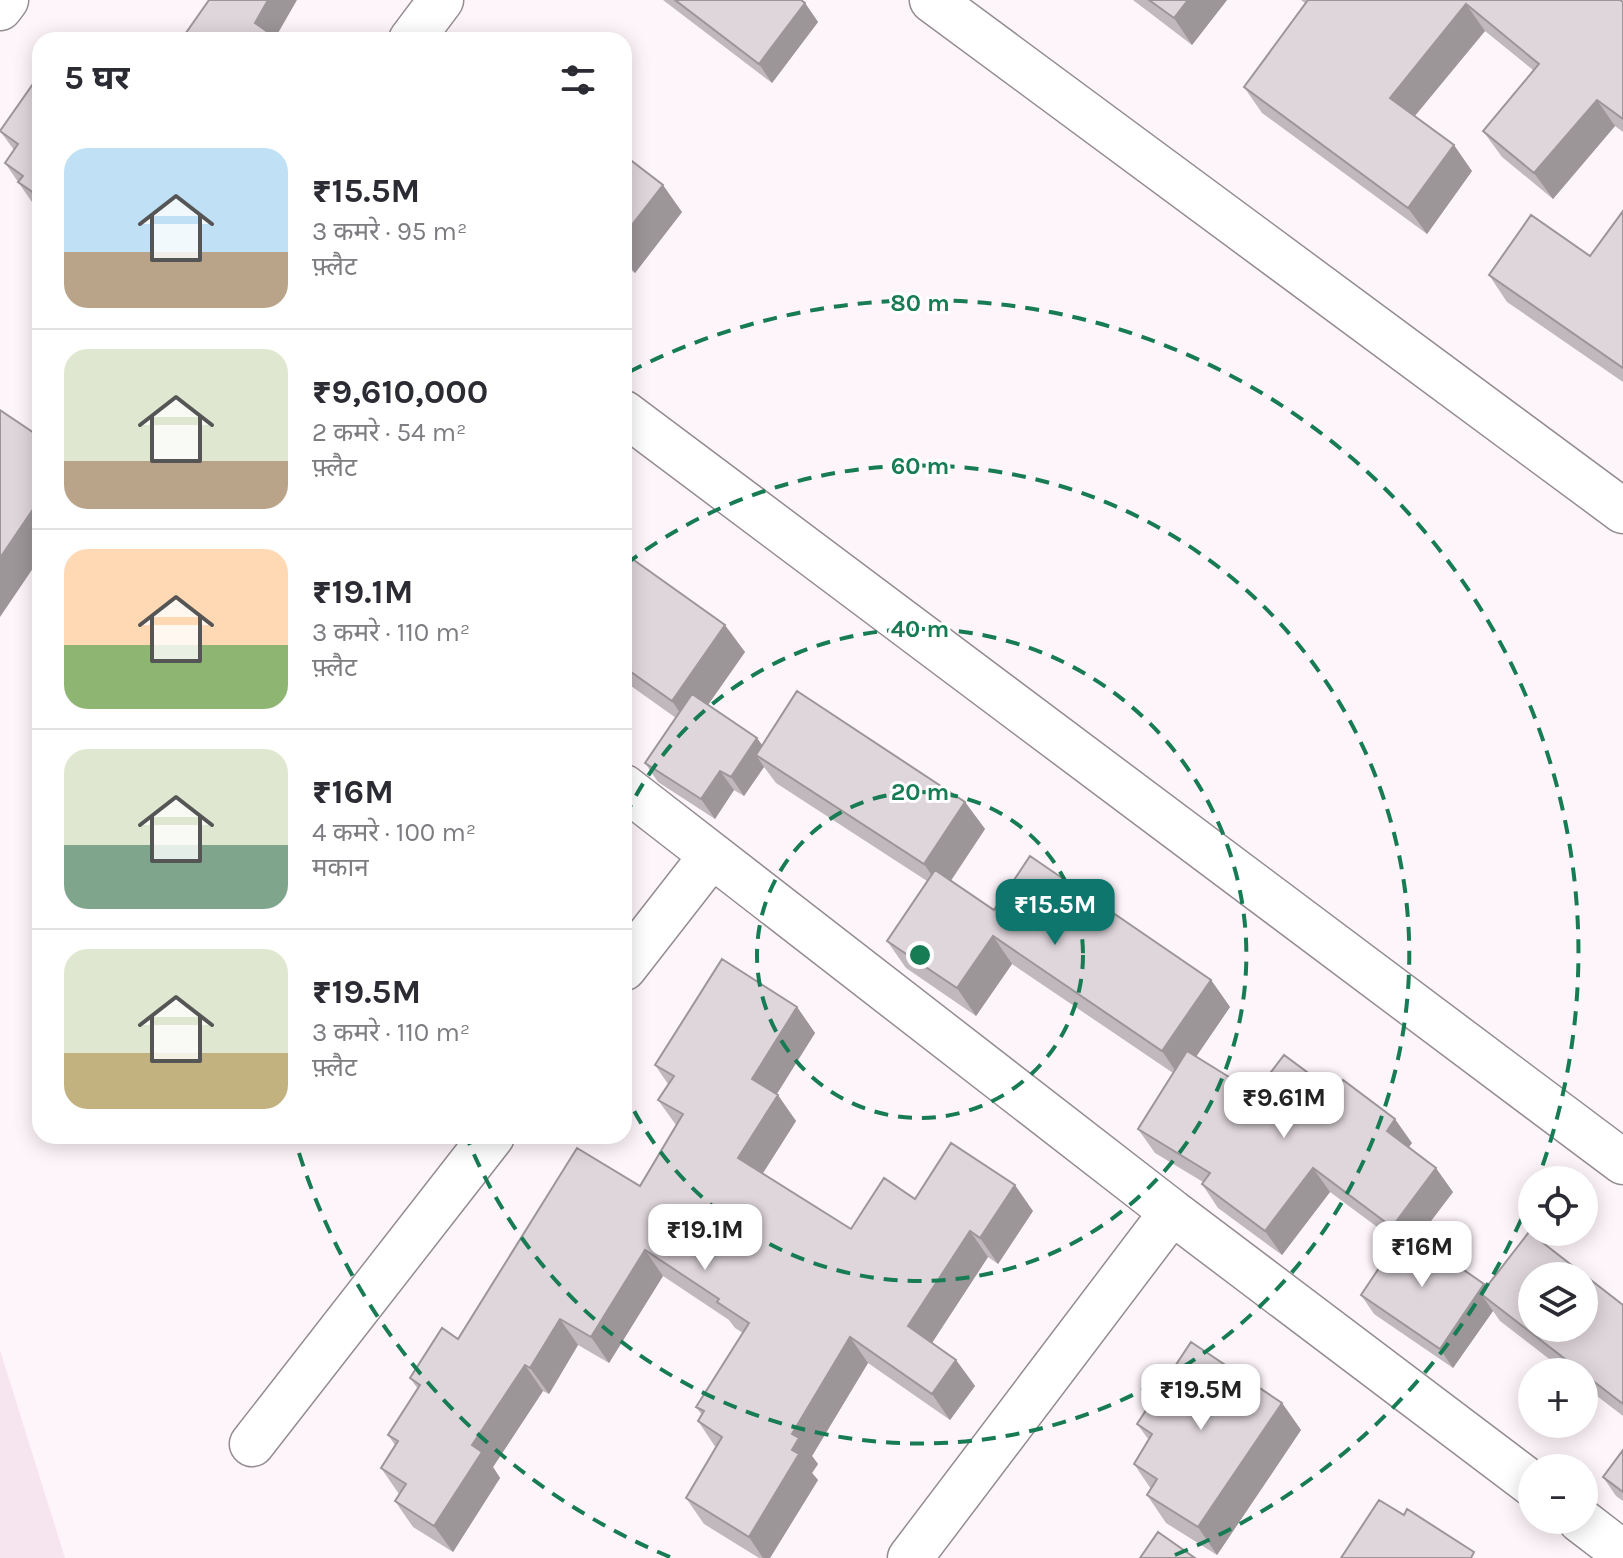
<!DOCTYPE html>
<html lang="hi">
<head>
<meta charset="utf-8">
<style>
  :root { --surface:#fff; --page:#f2f2f3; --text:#2b2b33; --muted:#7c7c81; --line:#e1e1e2; --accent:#0f766e }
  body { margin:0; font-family:Karla,"Noto Sans Devanagari",sans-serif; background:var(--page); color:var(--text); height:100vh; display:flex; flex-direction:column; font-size:30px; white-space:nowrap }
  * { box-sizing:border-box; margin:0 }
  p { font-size:26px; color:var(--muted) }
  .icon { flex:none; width:44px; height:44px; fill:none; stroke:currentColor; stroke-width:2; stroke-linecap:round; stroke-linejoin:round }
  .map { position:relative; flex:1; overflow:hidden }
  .sheet { position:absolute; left:32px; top:32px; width:600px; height:1112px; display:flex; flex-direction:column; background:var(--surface); border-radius:24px; box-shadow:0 4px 20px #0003 }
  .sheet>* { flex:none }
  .controls { position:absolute; left:1518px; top:1166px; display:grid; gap:16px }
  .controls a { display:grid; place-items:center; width:80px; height:80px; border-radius:50%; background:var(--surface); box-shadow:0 4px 20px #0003; font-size:40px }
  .price { position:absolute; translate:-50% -68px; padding:0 18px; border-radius:16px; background:#fff; color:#222; font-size:26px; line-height:52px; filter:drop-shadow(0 2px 4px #0008) }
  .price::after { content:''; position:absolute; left:50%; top:48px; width:24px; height:18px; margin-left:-12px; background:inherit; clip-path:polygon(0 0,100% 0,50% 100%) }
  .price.active { background:var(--accent); color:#fff }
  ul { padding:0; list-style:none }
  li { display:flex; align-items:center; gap:24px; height:200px; padding:0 32px }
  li+li { border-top:2px solid var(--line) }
  li span { display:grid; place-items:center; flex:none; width:224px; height:160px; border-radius:24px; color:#555 }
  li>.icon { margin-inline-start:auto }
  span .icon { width:96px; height:96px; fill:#fffc; stroke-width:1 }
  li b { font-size:34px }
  h2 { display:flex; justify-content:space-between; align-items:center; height:96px; padding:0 32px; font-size:34px }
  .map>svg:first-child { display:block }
  .built { fill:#f6e5ef }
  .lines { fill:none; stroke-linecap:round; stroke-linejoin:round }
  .street-casing { stroke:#948c91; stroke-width:47 }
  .street { stroke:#fff; stroke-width:44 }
  .wall { fill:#c0b8bc }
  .shaded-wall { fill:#9c9699 }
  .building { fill:#dfd6db; stroke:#9c9699; stroke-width:2; fill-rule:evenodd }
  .ring { fill:none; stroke:#177c54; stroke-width:4; stroke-dasharray:14 10 }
  .centre { fill:#177c54; stroke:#fff; stroke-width:4 }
  .ring-label { font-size:24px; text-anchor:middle; font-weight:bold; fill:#177c54; stroke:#fff; stroke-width:6; stroke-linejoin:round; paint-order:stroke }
</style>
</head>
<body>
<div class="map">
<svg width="1623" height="1558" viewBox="0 0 1623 1558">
  <rect width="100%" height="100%" fill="#fef5fa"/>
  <path class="built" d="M0,1350L65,1558H0Z"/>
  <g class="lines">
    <g class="street-casing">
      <path id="street" d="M932,0L1623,511
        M0,8L6,0
        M411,40L441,0
        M624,413L1623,1162
        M624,787L1172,1212
        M624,968L712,855
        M252,1444L492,1136
        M1580,1520L1623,1553
        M910,1558L1172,1212L1532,1484"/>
    </g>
    <use href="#street" class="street"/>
  </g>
  <path class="wall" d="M663,0H801L805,3L818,22L772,83Z
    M1133,0H1227L1192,45Z
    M1301,0H1620L1623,2V132L1615,126L1553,199L1502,157L1483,131L1533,70L1485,31L1415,116L1472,171L1427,234L1262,113L1244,87L1305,3Z
    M40,89V209L34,205L5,163L14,150L0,131Z
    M624,155L682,212L635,273L624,265Z
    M1623,211V382L1507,302L1489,275L1590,256Z
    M624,553L745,652L708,705L762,746L965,802L985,829L951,881L994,910L1211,980L1230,1007L1196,1056L1255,1093L1334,1092L1412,1143L1409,1147L1453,1192L1418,1238L1486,1287L1623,1305V1416L1584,1386V1372H1566L1500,1321L1493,1311L1453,1368L1374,1314L1361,1295L1396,1241L1330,1192L1282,1255L1218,1208L1202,1184L1203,1182L1155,1153L1138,1129L1173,1073L1012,964L976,1016L906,968L887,941L927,881L776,783L764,767L744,796L734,790L715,819L658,782L645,763L676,718L624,681Z
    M797,1007L815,1033L776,1094L796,1121L763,1173L851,1229L915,1199L1033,1211L998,1264L988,1257L932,1343L956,1360L975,1386L950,1420L868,1363L812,1456L818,1464L812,1473L818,1480L770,1558H759L704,1524L686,1498L716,1448L698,1421L702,1415L696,1407L743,1333L735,1328L729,1320L663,1276L609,1363L578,1345L549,1394L543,1391L493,1467L500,1478L453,1552L413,1527L395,1501L399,1494L381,1468L395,1445L388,1435L418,1389L410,1378L458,1339L640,1186L676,1125L658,1100L668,1084L655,1065Z
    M1282,1403L1301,1430L1217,1555L1166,1523L1147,1495L1151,1489L1134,1464L1149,1440L1137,1424Z
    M1623,1450V1501L1616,1496L1603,1477Z"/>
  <path class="shaded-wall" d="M268,0H297L274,40L255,23Z
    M1188,0H1227L1192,45L1174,18Z
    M805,3L818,22L772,83L759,64Z
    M1466,4L1485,31L1408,124L1390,98Z
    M1597,100L1615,126L1553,199L1534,173Z
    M1454,145L1472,171L1427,234L1408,208Z
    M663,185L682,212L635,273L624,258V235Z
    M40,499V558L0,617V558Z
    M725,625L745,652L691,729L672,701Z
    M757,738L771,757L756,755L764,767L744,796L731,777Z
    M720,771L734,790L715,819L701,799Z
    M965,802L985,829L943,892L924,864Z
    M993,936L1012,964L976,1016L957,988Z
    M1211,980L1230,1007L1181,1079L1162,1051Z
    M797,1007L815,1033L770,1105L752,1079Z
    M778,1095L796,1121L756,1184L738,1158Z
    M1395,1119L1412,1143L1403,1154L1387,1131Z
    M1313,1168L1330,1192L1282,1255L1265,1231Z
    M1436,1168L1453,1192L1409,1250L1392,1227Z
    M1015,1185L1033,1211L998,1264L980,1238Z
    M970,1231L988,1257L926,1352L908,1326Z
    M645,1250L663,1276L609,1363L591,1337Z
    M1484,1284L1498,1304L1481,1294L1493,1311L1453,1368L1440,1349Z
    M560,1319L578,1345L549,1394L530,1368Z
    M850,1337L868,1363L812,1456L818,1464L812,1473L818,1480L770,1558H763L749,1537L792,1450V1434Z
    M956,1360L975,1386L950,1420L932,1394Z
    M525,1365L543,1391L493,1467L500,1478L453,1552L434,1526L472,1445Z
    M1282,1403L1301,1430L1217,1555L1198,1527Z"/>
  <path class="building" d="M209,0H268L255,23L279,40H181Z
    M675,0H801L805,3L759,64Z
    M1149,0H1188L1174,18Z
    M1308,0H1620L1623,2V119L1597,100L1534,173L1483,131L1539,64L1466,4L1390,98L1454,145L1408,208L1244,87Z
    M33,84L40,89V197L18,182L23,176L5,163L18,144L0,131Z
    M624,155L663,185L624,235Z
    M1623,211V368L1489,275L1531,215L1590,256Z
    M0,410L40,437V499L0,558Z
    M624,553L725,625L672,701L624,667Z
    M797,691L965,802L924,864L756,755Z
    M692,694L757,738L731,777L720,771L701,799L645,763Z
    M1030,856L1211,980L1162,1051L993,936L957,988L887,941L935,870L994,910Z
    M722,959L797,1007L752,1079L778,1095L738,1158L851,1229L884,1178L915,1199L951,1143L1015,1185L980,1238L970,1231L908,1326L956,1360L932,1394L850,1337L792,1434L799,1438L792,1450L799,1454L749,1537L686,1498L722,1437L698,1421L704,1411L696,1407L749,1323L717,1302L719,1299L645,1250L591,1337L560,1319L530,1368L525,1365L472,1445L482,1452L434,1526L395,1501L406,1484L381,1468L398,1441L388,1435L420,1385L410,1378L442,1328L458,1339L577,1148L640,1186L683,1114L658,1100L674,1076L655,1065Z
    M1187,1051L1255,1093L1284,1055L1334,1092L1343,1080L1395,1119L1387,1131L1436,1168L1392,1227L1313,1168L1265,1231L1202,1184L1210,1173L1138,1129Z
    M1405,1229L1484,1284L1440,1349L1361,1295Z
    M1529,1232L1623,1305V1404L1584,1374V1372H1582L1481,1294ZM1532,1276H1584V1328H1532Z
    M1191,1342L1282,1403L1198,1527L1147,1495L1157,1479L1134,1464L1152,1434L1137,1424Z
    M1623,1450V1492L1603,1477Z
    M1379,1500L1404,1515L1407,1509L1474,1552L1471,1558H1341Z
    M1158,1532L1195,1558H1140Z"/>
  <g class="ring">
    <circle cx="920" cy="955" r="163"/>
    <path d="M625 817A326 326 0 1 1 625 1093"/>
    <path d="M626 564A489 489 0 1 1 467 1138"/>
    <path d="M670 1557A652 652 0 0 1 295 1140M629 372A652 652 0 1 1 1170 1557"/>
  </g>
  <circle cx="920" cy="955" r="12" class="centre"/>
  <g class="ring-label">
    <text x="920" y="311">80 m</text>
    <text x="920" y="474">60 m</text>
    <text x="920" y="637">40 m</text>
    <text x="920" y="800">20 m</text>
  </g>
</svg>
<div class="controls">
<a><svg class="icon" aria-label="locate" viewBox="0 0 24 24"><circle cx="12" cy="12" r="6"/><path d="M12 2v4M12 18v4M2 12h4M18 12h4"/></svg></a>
<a><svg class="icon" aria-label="layers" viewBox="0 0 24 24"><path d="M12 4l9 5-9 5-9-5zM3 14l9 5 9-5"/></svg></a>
<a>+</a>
<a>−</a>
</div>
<b class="price active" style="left:1055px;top:947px">₹15.5M</b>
<b class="price" style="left:1284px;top:1140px">₹9.61M</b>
<b class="price" style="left:705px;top:1272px">₹19.1M</b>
<b class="price" style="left:1422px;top:1289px">₹16M</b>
<b class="price" style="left:1201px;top:1432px">₹19.5M</b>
<section class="sheet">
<h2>5 घर<svg class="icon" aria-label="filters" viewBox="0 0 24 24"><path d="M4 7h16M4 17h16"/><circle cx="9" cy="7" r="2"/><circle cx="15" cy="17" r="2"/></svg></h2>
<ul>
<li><span style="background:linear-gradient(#bfe0f5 65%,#b9a48a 0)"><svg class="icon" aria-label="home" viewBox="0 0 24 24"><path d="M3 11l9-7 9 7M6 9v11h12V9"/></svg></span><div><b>₹15.5M</b><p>3 कमरे · 95 m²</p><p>फ़्लैट</p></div></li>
<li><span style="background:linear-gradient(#dfe7d0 70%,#b9a48a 0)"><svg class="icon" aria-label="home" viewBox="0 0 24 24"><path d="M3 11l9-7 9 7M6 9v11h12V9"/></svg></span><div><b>₹9,610,000</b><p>2 कमरे · 54 m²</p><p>फ़्लैट</p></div></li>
<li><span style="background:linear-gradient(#ffd9b3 60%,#8fb573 0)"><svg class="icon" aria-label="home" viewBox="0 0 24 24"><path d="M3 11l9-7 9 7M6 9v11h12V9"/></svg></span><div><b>₹19.1M</b><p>3 कमरे · 110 m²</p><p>फ़्लैट</p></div></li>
<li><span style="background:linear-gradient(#dfe7d0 60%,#7fa58c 0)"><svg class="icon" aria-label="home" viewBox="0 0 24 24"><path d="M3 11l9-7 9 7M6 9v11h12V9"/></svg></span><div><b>₹16M</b><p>4 कमरे · 100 m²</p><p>मकान</p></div></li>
<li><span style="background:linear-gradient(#dfe7d0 65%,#c2b280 0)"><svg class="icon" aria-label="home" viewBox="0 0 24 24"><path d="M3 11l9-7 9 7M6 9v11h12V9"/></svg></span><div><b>₹19.5M</b><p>3 कमरे · 110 m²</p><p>फ़्लैट</p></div></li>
</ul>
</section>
</div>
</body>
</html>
